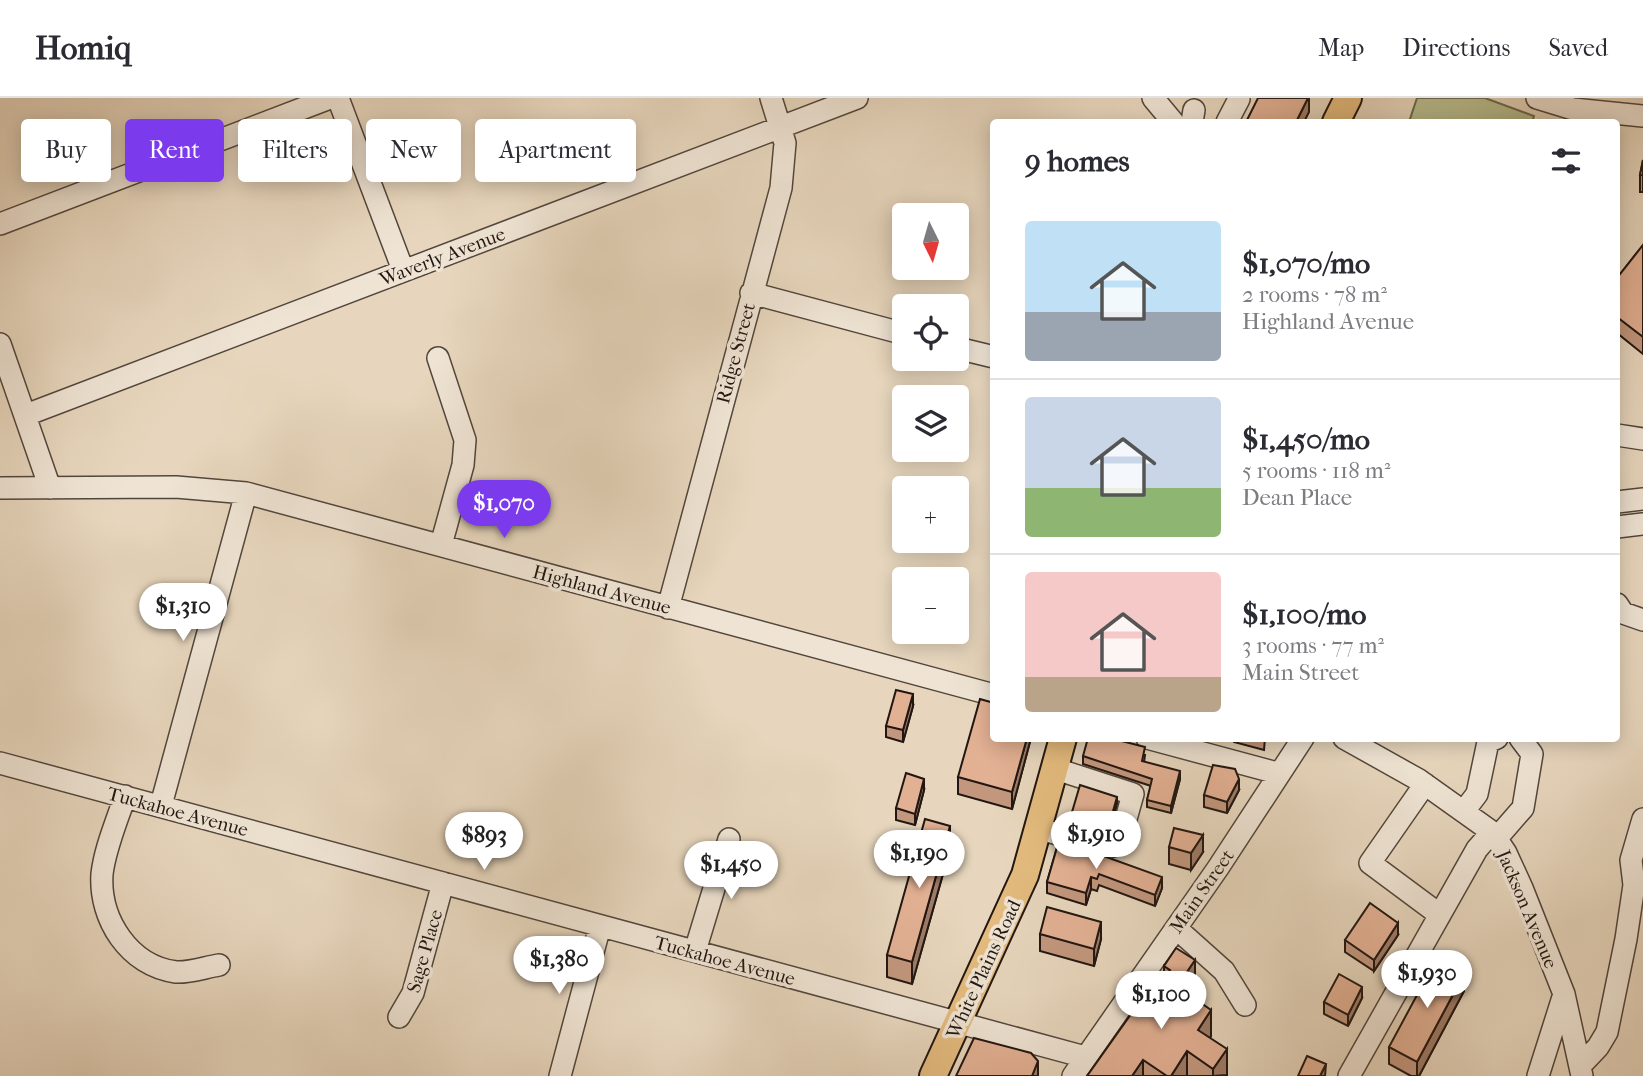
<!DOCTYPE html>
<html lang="en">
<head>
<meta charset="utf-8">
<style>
  :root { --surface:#fff; --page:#f7f7f7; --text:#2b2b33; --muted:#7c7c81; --line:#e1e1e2; --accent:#7c3aed }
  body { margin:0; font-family:"IM FELL French Canon",serif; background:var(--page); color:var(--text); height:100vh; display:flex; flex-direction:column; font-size:26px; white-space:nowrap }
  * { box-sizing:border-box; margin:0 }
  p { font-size:23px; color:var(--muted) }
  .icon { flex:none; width:38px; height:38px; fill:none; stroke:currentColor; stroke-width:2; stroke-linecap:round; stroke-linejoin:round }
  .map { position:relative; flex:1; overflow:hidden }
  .panel { position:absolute; left:990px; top:21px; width:630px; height:623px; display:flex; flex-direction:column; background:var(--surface); border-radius:7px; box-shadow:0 4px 18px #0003 }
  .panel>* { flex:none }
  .hud { position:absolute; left:21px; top:21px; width:665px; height:63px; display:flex; gap:14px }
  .needle { width:46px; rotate:175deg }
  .tools { position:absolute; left:892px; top:105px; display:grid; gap:14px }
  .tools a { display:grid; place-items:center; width:77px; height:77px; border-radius:7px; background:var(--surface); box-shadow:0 4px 18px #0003; font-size:35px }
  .price { position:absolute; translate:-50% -60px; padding:0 16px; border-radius:24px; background:#fff; color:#222; font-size:23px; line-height:46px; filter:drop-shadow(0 2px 4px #0008) }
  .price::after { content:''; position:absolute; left:50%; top:42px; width:21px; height:16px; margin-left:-10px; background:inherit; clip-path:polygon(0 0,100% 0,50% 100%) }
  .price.on { background:var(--accent); color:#fff }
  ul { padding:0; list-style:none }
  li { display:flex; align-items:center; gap:21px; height:175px; padding:0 35px }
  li+li { border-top:2px solid var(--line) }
  li span { display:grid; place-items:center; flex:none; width:196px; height:140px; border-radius:7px; color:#555 }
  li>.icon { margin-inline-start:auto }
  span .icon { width:84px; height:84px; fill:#fffc; stroke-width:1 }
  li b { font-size:30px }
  h2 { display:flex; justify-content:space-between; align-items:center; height:84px; padding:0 35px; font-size:30px }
  .pill { padding:0 24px; border-radius:7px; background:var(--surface); box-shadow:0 4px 18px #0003; font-size:24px; line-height:63px }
  .pill.on { background:var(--accent); color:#fff }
  header { display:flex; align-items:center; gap:42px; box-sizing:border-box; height:98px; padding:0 35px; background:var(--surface); border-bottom:2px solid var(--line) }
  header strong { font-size:33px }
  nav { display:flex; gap:38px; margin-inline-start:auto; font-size:24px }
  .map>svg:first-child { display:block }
  .green { fill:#b8bd8f; stroke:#6c6a50; stroke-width:2 }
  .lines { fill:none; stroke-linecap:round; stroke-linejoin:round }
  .minor-casing { stroke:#52463c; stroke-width:24 }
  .major-casing { stroke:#211611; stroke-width:30 }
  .minor { stroke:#efe4d4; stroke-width:21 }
  .major { stroke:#e4bb7e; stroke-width:26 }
  .wall { fill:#c2977e; stroke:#211611; stroke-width:2 }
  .shaded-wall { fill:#9e7b67; stroke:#211611; stroke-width:2 }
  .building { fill:#e2b093; stroke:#211611; stroke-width:2 }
  .labels { text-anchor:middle; stroke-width:7; stroke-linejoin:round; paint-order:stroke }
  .street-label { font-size:19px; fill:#211611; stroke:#efe4d4 }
</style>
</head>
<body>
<header>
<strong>Homiq</strong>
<nav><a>Map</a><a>Directions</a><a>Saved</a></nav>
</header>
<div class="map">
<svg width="1643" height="978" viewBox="0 0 1643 978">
  <rect width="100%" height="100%" fill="#e7d6bd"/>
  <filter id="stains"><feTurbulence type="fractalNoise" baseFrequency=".00286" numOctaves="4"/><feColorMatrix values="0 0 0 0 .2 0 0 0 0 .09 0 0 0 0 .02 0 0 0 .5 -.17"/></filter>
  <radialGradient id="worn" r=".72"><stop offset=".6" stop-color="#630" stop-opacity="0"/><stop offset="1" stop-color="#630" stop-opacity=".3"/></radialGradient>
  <path class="green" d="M1417,0H1485L1534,18L1532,24H1409Z"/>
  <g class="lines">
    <g class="minor-casing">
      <path id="minor" d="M338,0L403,172
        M1153,0L1173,24
        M1537,0L1573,11L1643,18
        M1192,24L1194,12
        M1227,24L1239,1
        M0,126L330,0
        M751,195L905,236
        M0,246L50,390
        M957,250L994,259
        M438,260L465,342L463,367L441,447
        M26,317L857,0
        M1617,337L1643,341
        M0,390L176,389L246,395L994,597
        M1617,404L1643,401
        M1617,429L1643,426
        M1617,506L1623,515L1643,522
        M668,510L781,90L785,45L771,0
        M1147,640L1277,675
        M1344,640L1419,682L1492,734L1506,755L1522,790L1564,896L1582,978
        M0,665L1085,959
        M1425,686L1370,765L1440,817
        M125,698C117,723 105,750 102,776C99,821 129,868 176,874C189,875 206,869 219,867
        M161,707L246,395
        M1464,713L1477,696L1488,644L1497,640
        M1040,731L1106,750L1119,746L1133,696L1056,671
        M1496,741L1523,710L1532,656L1520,640
        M1176,830L1224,873L1245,907
        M695,853L729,741
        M399,919L413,895L443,785
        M1581,967L1598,949L1607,934L1626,841L1634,787L1631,762L1643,721
        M560,978L600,828
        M1073,978L1218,770L1303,640
        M1349,978L1477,751L1492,734
        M1538,978L1564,896"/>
    </g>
    <g class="major-casing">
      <path id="major" d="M1336,24L1348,0
        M933,978L1025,777L1063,640"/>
    </g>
    <use href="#minor" class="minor"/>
    <use href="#major" class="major"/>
  </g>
  <path class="wall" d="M1643,62V94H1640V77Z
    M1643,147V256L1617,235V180Z
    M913,608L903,644L886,639V628Z
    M994,640H1031L1012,711L958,696V679Z
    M1234,640H1265L1264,652L1234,644Z
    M1145,657L1144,664L1180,681L1171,715L1147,709V702L1151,688L1083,666V658Z
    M924,692L915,727L896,722V710Z
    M1239,692L1227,715L1204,709V697Z
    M1117,705L1110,730L1072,720V714Z
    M1058,746L1162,790L1155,808L1099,787L1097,793L1091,791L1086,807L1047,795V784Z
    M1169,749L1203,754L1191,772L1169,766Z
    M950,751L912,886L887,879V857Z
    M1040,836L1101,841L1094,868L1040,853Z
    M1398,837L1374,873L1345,854V842Z
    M1164,868L1195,889L1184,905L1211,938L1210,940L1226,978H1087L1152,899L1164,880Z
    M1464,893L1419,978H1411L1389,966V949Z
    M1362,900L1348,928L1324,916V904Z"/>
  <path class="shaded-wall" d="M1308,0H1309V14L1304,24H1296Z
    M913,596V608L903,644V632Z
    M1027,640H1031L1012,711V694Z
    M1180,673V681L1171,715V708Z
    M924,681V692L915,727V716Z
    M1239,681V692L1227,715V704Z
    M1117,699V705L1110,730V724Z
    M950,728V751L912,886V864Z
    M1203,737V754L1191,772V755Z
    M1091,779V791L1086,807V795Z
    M1162,779V790L1155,808V797Z
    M1101,824V841L1094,868V851Z
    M1398,825V837L1374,873V862Z
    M1195,862V889L1172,923V896Z
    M1464,876V893L1419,978H1417V964Z
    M1362,889V900L1348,928V917Z
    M1211,912V938L1198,958V932Z
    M1227,951V977L1213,978V971Z
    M1187,953V978H1171Z
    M1143,962V978H1132Z
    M1038,963V978H1032Z
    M1326,966L1325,978H1320Z"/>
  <path class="building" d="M1258,0H1308L1296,24H1246Z
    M1643,62V77H1640Z
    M1643,147V239L1617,219V180Z
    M896,592L913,596L903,632L886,628Z
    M980,601L994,605V640H1027L1012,694L958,679Z
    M1088,640H1110L1145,649L1142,663L1180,673L1171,708L1147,702L1152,681L1083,658Z
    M1213,667L1235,671L1239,681L1227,704L1204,697Z
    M906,675L924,681L915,716L896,710Z
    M1080,687L1117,699L1110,724L1072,714Z
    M925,721L950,728L912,864L887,857Z
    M1174,730L1203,737L1191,755L1169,749Z
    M1058,746L1087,752L1162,779L1155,797L1099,776L1097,781L1091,779L1086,795L1047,784Z
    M1370,805L1398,825L1374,862L1345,842Z
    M1047,809L1101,824L1094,851L1040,836Z
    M1176,850L1195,862L1172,896L1193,910L1198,903L1211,912L1198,932L1227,951L1213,971L1187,953L1171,978H1167L1143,962L1132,978H1087L1146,895L1152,899L1170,872L1164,868Z
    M1437,860L1464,876L1417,964L1389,949Z
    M1339,876L1362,889L1348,917L1324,904Z
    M974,940L1031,955L1038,963L1032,978H956Z
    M1307,958L1326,966L1320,978H1298Z"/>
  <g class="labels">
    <g class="street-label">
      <text transform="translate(442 158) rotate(-21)" y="7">Waverly Avenue</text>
      <text transform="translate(735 255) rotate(-75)" y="7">Ridge Street</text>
      <text transform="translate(602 491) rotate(15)" y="7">Highland Avenue</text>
      <text transform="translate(178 713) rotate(15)" y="7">Tuckahoe Avenue</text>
      <text transform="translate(1201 793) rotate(-55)" y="7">Main Street</text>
      <text transform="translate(1528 811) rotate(67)" y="7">Jackson Avenue</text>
      <text transform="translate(424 853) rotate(-74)" y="7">Sage Place</text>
      <text transform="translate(725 862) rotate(15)" y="7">Tuckahoe Avenue</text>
      <text transform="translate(983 871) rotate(-65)" y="7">White Plains Road</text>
    </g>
  </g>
  <rect width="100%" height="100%" filter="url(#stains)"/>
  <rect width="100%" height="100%" fill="url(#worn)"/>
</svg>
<div class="tools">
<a><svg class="needle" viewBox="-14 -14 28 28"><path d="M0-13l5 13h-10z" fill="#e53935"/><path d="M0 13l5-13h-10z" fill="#7c7c81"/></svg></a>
<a><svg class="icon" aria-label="locate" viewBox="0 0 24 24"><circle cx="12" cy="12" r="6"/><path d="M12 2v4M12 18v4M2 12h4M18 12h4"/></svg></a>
<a><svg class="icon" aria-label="layers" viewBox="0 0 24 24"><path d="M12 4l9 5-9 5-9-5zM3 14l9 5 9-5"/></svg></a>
<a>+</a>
<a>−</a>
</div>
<b class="price on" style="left:504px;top:442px">$1,070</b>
<b class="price" style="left:183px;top:545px">$1,310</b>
<b class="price" style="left:1096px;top:773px">$1,910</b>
<b class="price" style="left:484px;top:774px">$893</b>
<b class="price" style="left:919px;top:792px">$1,190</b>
<b class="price" style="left:731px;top:803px">$1,450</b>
<b class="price" style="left:559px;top:898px">$1,380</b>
<b class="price" style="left:1427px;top:912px">$1,930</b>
<b class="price" style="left:1161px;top:933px">$1,100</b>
<div class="hud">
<a class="pill">Buy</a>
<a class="pill on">Rent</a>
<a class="pill">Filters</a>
<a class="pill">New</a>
<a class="pill">Apartment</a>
</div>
<section class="panel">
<h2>9 homes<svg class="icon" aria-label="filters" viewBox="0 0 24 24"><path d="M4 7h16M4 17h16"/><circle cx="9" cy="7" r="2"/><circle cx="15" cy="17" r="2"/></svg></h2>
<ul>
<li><span style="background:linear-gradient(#bfe0f5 65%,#9aa5b1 0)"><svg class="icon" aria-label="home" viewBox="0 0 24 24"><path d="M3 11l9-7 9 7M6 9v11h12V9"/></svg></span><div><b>$1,070/mo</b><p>2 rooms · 78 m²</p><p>Highland Avenue</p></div></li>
<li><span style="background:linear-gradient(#c9d6e8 65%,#8fb573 0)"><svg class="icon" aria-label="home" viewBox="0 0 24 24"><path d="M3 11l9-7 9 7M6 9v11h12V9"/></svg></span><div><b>$1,450/mo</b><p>5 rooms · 118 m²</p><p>Dean Place</p></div></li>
<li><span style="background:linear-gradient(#f6c9c9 75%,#b9a48a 0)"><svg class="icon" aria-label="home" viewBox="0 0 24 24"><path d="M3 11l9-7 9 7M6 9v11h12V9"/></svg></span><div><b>$1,100/mo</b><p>3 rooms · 77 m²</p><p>Main Street</p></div></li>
</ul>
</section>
</div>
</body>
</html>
